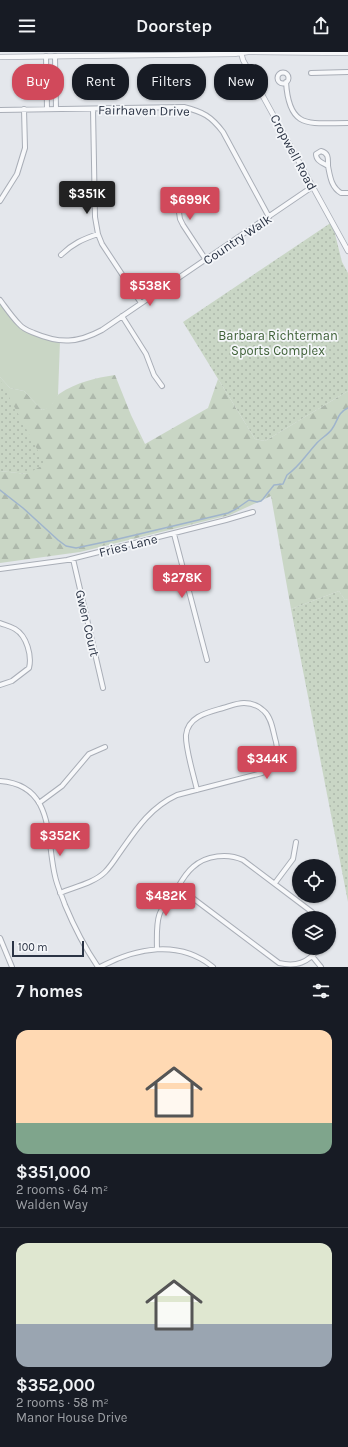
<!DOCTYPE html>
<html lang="en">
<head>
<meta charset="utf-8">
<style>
  :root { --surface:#171b24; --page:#242831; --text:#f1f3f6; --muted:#9ea1a6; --line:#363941; --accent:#d1495b }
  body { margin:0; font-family:Karla,sans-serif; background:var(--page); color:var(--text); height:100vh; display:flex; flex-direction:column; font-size:15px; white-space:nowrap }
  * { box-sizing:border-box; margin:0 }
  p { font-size:13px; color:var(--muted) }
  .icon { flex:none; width:22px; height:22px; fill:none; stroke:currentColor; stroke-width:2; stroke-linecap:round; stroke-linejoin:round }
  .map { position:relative; height:915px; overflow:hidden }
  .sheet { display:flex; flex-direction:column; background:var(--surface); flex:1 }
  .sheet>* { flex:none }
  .guide { position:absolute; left:12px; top:12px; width:324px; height:36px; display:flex; gap:8px }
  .fabs { position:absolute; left:292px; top:807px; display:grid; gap:8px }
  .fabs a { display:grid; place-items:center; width:44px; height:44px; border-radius:50%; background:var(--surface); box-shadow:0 1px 3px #0004; font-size:20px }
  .scale { position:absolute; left:12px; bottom:10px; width:72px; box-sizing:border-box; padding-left:4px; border:2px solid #2b3445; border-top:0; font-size:11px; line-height:14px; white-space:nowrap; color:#2b3445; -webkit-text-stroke:3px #f4f6f9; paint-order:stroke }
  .price { position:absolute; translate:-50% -34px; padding:0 9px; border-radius:4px; background:var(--accent); color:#fff; font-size:13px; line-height:26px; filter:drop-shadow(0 1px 2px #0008) }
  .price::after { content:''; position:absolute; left:50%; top:24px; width:12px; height:9px; margin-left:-6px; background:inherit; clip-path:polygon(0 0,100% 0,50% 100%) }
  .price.current { background:#222; color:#fff }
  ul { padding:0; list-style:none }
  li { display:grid; align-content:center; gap:8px; height:212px; padding:0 16px }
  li+li { border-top:1px solid var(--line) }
  li span { display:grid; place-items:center; height:124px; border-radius:12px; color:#555 }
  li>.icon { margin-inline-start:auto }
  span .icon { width:72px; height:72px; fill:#fffc; stroke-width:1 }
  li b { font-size:17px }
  h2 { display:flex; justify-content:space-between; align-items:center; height:48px; padding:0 16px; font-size:17px }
  .tag { padding:0 14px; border-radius:16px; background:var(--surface); box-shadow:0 1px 3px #0004; font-size:14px; line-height:36px }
  .tag.current { background:var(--accent); color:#fff }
  header { display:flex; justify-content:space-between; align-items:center; height:52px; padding:0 16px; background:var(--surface); font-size:18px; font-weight:600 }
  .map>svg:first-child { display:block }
  .grass { fill:#c9d6c5 }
  .forest { fill:url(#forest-firs) }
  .park { fill:url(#park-dots) }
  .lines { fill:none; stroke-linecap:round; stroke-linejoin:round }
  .stream { stroke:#9fb4cc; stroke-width:1.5 }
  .minor-casing { stroke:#a9aeb7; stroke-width:6 }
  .tertiary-casing { stroke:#a9aeb7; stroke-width:6 }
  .minor { stroke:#f7f8fa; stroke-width:4 }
  .tertiary { stroke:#f7f8fa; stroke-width:4.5 }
  .labels { text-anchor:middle; stroke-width:3.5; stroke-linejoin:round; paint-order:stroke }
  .street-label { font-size:13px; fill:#2b3445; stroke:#f4f6f9 }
  .park-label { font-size:13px; fill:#3f6138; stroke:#f4f6f9 }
</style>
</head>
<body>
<header><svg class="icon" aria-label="menu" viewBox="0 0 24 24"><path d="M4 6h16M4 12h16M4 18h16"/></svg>Doorstep<svg class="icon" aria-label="share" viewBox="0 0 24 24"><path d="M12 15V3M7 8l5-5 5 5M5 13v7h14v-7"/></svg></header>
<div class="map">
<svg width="348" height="915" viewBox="0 0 348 915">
  <defs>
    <pattern id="forest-firs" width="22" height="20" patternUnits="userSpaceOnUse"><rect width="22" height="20" fill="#c9d6c5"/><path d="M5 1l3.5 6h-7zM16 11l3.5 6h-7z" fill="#adb8ab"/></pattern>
    <pattern id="park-dots" width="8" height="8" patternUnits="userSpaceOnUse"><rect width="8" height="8" fill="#c9d6c5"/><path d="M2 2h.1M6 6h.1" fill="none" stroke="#adb8ab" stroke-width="1.8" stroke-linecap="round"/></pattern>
  </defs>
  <rect width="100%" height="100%" fill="#e4e7ec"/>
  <path class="grass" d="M0,248L19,273L27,278L60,289L58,343L50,356L42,358L24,339L10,336L0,325Z"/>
  <path class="forest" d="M115,323L131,363L145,392L208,356L218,327L255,387L265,389L348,339V547L345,548L339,539L291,557L271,444L230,463L80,500L0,511V419L27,422L0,352V325L10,336L24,339L42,358C56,354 51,349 59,342C77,330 95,326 115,323Z"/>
  <path class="park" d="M332,170L342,210L348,221V339L265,389L255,387L183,270Z
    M0,328L45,412L27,422L0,419Z
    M339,539L345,548L348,547V850L291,557Z"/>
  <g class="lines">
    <path class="stream" d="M0,438L23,456L58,488L66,494L76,496L114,488L228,461L236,457L249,448L257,450L261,449L263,447L274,433L283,432L287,423C299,415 306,403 316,392C321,386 328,383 332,377C338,369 337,361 348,356"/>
    <g class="minor-casing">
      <path id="minor" d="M46,4L47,57
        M55,4L56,57
        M277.5 26a5.5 5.5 0 1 1 11 0a5.5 5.5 0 1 1-11 0Z
        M311,21L348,20
        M286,30C289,78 309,71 348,71
        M93,57L95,165L98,182L102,192L141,251
        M0,58L184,55C203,60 211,64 223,80L269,165
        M321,99C329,101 328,107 328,114C323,111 316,109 316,102Z
        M328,114C330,124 331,135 341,141H348
        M169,140L177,147L180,167L183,173L206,208
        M0,149L17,122L25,96L24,57
        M61,203C72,192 83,187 98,182
        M0,248C6,256 12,265 19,272C23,277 29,279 34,281C60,292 78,291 102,278L312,135
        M122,264L146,302L154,323L162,334
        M174,482L207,608
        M73,507L103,636
        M0,517L67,508L226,468L253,460
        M0,571C5,573 10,574 15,577C27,584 32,604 29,616L12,629L0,633
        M0,729C55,733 46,787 55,824C57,834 62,844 65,853C75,877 83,893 98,915
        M39,751L62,734L89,702L105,695
        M275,831L293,807L296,790
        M60,841C74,835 94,831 105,820C110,815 114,809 118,803C135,779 149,756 177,743L262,721C274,715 279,703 276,690C273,680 272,666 264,659C259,654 251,651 244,651C237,651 230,654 223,656C209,660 188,664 186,683C185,696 194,724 197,738
        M318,866L312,860L243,808C228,801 206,803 193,815C187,820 182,828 178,835L279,911C296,915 308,911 319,896
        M0,886L12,915
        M157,897C156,864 157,860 178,835
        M312,904L321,915
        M100,915C136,896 179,887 213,915"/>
    </g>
    <g class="tertiary-casing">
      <path id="tertiary" d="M241,0L243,8L348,199
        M0,5L234,2L248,0L348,1"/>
    </g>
    <use href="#minor" class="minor"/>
    <use href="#tertiary" class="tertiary"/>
  </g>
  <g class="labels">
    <g class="street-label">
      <text transform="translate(144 58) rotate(1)" y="5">Fairhaven Drive</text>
      <text transform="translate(294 100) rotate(62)" y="5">Cropwell Road</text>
      <text transform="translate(237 187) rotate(-34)" y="5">Country Walk</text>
      <text transform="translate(128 493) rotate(-14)" y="5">Fries Lane</text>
      <text transform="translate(88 571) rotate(77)" y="5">Gwen Court</text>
    </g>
    <g class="park-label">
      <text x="278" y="288">Barbara Richterman<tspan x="278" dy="15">Sports Complex</tspan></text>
    </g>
  </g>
</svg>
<div class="fabs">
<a><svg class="icon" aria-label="locate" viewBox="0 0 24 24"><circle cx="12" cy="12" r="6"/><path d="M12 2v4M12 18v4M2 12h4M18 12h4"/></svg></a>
<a><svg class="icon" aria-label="layers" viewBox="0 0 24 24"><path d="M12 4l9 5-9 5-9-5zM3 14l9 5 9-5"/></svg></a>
</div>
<div class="scale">100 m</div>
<b class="price current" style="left:87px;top:163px">$351K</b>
<b class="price" style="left:190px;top:169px">$699K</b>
<b class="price" style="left:150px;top:255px">$538K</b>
<b class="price" style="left:182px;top:547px">$278K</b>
<b class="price" style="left:267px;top:728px">$344K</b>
<b class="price" style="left:60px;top:805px">$352K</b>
<b class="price" style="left:166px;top:865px">$482K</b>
<div class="guide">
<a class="tag current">Buy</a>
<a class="tag">Rent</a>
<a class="tag">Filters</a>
<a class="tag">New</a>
</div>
</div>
<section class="sheet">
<h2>7 homes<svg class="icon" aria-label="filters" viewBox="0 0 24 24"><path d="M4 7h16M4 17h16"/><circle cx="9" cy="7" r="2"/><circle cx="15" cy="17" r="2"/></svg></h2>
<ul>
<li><span style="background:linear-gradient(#ffd9b3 75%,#7fa58c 0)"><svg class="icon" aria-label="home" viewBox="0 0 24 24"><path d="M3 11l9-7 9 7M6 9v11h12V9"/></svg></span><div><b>$351,000</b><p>2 rooms · 64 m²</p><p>Walden Way</p></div></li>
<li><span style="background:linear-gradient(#dfe7d0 65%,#9aa5b1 0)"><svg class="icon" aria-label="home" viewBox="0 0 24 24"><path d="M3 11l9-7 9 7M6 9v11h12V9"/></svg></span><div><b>$352,000</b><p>2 rooms · 58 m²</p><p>Manor House Drive</p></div></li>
</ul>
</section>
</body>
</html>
